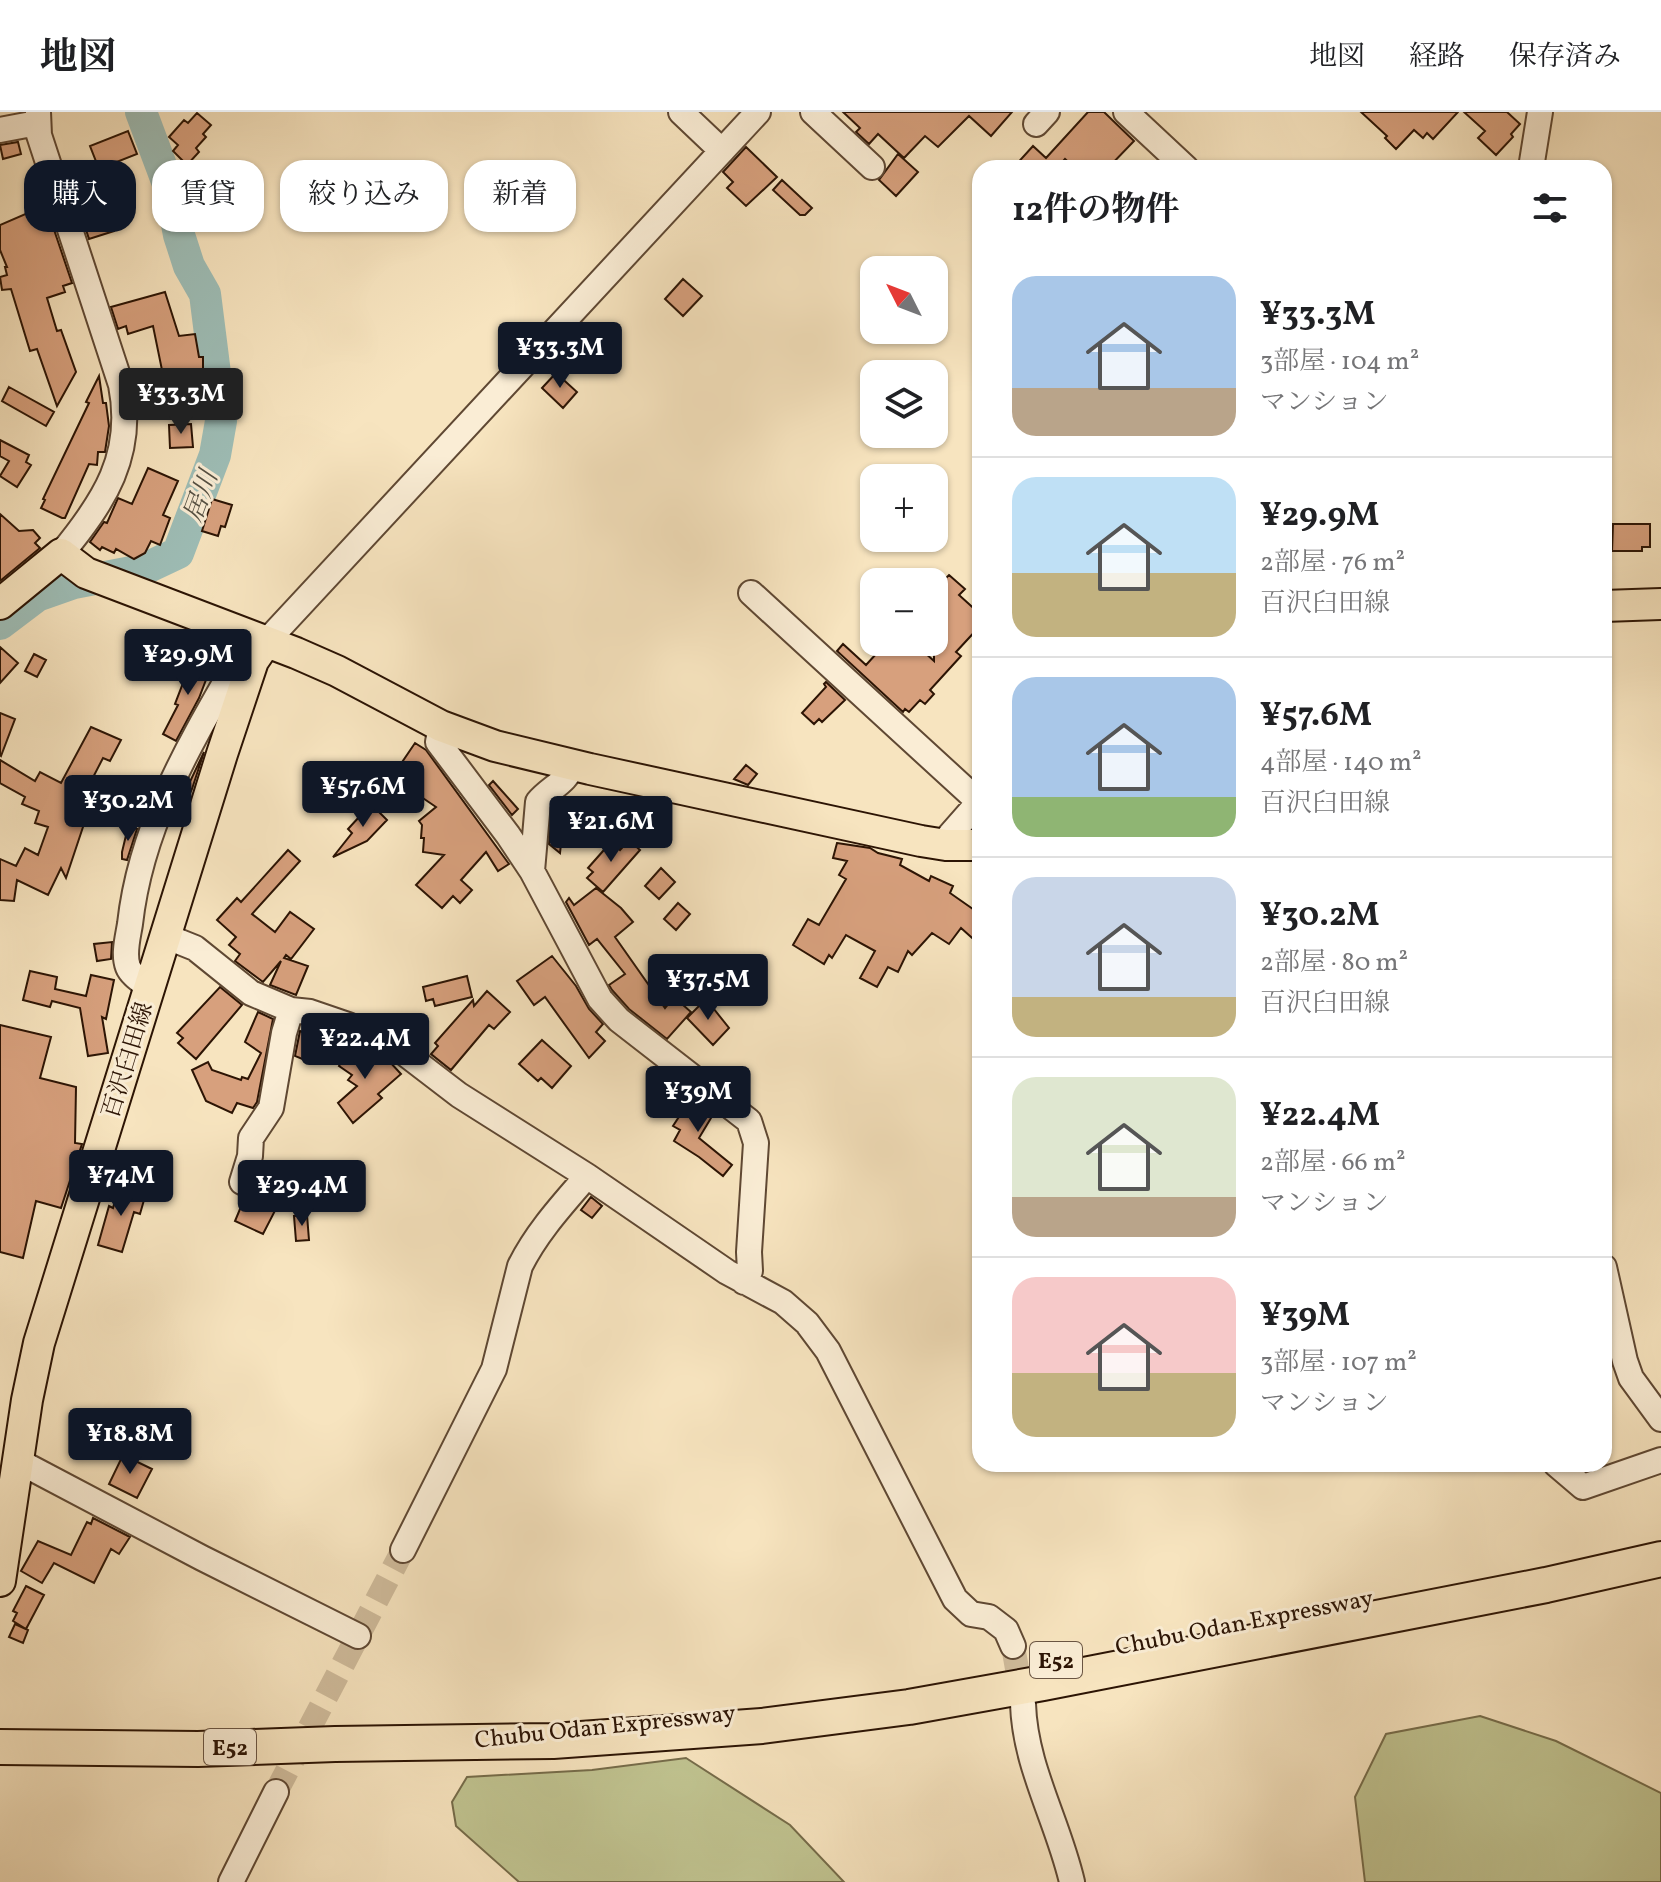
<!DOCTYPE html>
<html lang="ja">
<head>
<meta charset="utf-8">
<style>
  :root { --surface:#fff; --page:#f2f2f2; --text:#202124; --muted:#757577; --line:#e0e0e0; --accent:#111827 }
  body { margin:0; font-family:Vollkorn,"Noto Serif JP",serif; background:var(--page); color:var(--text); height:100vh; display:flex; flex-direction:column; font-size:30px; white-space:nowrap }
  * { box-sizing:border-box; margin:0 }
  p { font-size:26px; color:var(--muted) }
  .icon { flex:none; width:44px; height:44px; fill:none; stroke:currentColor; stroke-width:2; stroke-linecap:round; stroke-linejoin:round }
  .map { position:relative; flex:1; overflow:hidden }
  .details { position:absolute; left:972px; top:48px; width:640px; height:1312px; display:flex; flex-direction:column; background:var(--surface); border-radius:24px; box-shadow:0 2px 6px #0004 }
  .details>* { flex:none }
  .banner { position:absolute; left:24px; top:48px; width:760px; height:72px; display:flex; gap:16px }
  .needle { width:52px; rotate:312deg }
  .fabs { position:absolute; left:860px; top:144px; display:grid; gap:16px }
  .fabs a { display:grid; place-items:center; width:88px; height:88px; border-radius:16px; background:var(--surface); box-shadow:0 2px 6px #0004; font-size:40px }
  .price { position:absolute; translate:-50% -68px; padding:0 18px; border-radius:8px; background:var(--accent); color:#fff; font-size:26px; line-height:52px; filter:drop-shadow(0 2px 4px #0008) }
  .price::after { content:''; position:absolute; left:50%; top:48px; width:24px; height:18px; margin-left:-12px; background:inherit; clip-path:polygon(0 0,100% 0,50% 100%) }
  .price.active { background:#222; color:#fff }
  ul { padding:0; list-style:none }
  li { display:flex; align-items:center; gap:24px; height:200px; padding:0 40px }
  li+li { border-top:2px solid var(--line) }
  li span { display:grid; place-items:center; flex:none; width:224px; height:160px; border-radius:24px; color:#555 }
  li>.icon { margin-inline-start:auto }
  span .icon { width:96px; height:96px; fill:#fffc; stroke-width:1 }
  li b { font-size:34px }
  h2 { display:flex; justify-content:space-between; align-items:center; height:96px; padding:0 40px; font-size:34px }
  .pill { padding:0 28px; border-radius:24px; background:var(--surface); box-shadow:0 2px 6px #0004; font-size:28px; line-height:72px }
  .pill.active { background:var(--accent); color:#fff }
  header { display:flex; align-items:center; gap:48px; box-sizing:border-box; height:112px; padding:0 40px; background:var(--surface); border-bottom:2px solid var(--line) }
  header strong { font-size:38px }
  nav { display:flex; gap:44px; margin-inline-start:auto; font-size:28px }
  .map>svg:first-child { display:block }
  .green { fill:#c0c390; stroke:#766c4a; stroke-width:2 }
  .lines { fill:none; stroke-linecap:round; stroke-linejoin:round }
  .river { stroke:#9ebeb7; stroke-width:32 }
  .building { fill:#d7a07d; stroke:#2c1404; stroke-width:2 }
  .minor-tunnel { stroke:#ceba9a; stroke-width:24; stroke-dasharray:24 12; stroke-linecap:butt }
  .minor-casing { stroke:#5f4833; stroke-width:28 }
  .major-casing { stroke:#2c1404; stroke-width:34 }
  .highway-casing { stroke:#2c1404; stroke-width:38 }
  .minor { stroke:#faedd5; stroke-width:24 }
  .major { stroke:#f7e4bf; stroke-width:30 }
  .highway { stroke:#f7e4bf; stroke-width:34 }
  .labels { text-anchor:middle; stroke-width:6; stroke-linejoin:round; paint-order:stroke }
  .shield { fill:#faedd5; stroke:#6a5543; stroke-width:2 }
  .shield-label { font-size:22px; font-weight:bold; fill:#2c1404 }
  .street-label { font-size:24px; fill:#2c1404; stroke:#faedd5 }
  .water-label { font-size:26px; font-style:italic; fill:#545043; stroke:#faedd5 }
</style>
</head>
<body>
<header>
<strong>地図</strong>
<nav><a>地図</a><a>経路</a><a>保存済み</a></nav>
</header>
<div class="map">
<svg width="1661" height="1770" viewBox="0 0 1661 1770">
  <rect width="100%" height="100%" fill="#f7e4bf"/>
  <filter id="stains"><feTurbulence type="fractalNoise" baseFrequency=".0025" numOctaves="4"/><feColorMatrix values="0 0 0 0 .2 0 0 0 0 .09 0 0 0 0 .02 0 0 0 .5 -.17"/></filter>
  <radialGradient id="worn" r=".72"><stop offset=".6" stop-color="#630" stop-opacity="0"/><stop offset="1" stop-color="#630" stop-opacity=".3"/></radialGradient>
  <path class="green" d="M1480,1604L1556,1629L1661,1681V1770H1365L1355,1685L1386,1622Z
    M686,1646L790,1713L844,1770H519L456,1714L452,1690L467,1665L592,1658Z"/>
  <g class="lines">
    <path class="river" d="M0,512L37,484L74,471L142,458L178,441L215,343L221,309L205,182L189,154L179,123L171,80L141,0"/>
  </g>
  <path class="building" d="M843,0H1012L991,24L969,4L938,35L925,24L904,46L878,22L869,32L856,20L860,16Z
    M1088,0H1104L1134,29L1108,56H1075L1065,47L1057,56H1013L1033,34L1046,46Z
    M1361,0H1458L1433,27L1427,21L1423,26L1414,18L1396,37L1385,26L1387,24Z
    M1464,0H1507L1520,12L1511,22L1513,25L1496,43L1478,26L1485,19Z
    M197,1L211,13L203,22L206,25L196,36L199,40L187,53L173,39L178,33L169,25L184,8L188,11Z
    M128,19L137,42L99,57L90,34Z
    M18,30L21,42L3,47L0,33Z
    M746,35L777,65L746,94L727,76L733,70L723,60Z
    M898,42L918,60L896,84L879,68Z
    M107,57L112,72L100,76L114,119L89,127L70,68Z
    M782,68L812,96L805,103H800L773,78Z
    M45,91L72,171L63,174L65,180L47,186L57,219L61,218L76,260L57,294L37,237L30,239L11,177L2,178L0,165L7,163L5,155H7L0,138V113L28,101L27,98Z
    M683,167L702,184L683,204L665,187Z
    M165,180L179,224L195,222L199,245H203V259L175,260L173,291L169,292L165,273L156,272L157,298L139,299L138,278L133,260L162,258L153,214L128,222L126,214L118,217L111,195Z
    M556,261L577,280L563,296L542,276Z
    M99,264L103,291H106L109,314L105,340H98L97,353L89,352L65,406H62L41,396L45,388L43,387L89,291L86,290Z
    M9,275L54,300L46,314L2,289Z
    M191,312L193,335L170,336L169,313Z
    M0,328L29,343L26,350L31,353L17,375L0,364L9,349L0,344Z
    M148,356L178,369L163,403L170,406L160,433L151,429L145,441L134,447L116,437L114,441L102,435L100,438L90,430L104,410L107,411L118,386L132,392Z
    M212,387L232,393L225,415L221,414L218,424L202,419Z
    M0,402L19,419L33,418L40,426L35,431L40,436L0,469Z
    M1613,412H1650V435H1642V439H1612Z
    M949,463L965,477L959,483L980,502V514L956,540L961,544L930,578L934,582L925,592L920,588L909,600L905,597L903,600L837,539L843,532L866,553L887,530H913L934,549V478Z
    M0,535L18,551L0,571Z
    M34,542L46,548L37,565L25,559Z
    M193,545L212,552L199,586L176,629L163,622L178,593L175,592Z
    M826,570L845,588L822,610L819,607L814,612L802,601L826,575L824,572Z
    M0,601L15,607L1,644L0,643Z
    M91,615L121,628L110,649L103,646L86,679L133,695L127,713L88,700L66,766L61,756L48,783L17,768L14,789L0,788V747L16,754L25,736L38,743L48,715L35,711L39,699L22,692L25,685L0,671V648L35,669L40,660L61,671Z
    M415,631L426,638L509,752L498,759L486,740L461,768L472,778L460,791L453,784L442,796L416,773L444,743L423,740L424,726H421L422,713L419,709L436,695L392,665Z
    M204,640L192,677L184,695L179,693Z
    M746,653L757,662L748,673L734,667Z
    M493,669L518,697L512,703L489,673Z
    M571,687L597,706L592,719L578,706L583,698L562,723L560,741L549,732L551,710Z
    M371,692L387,708L367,729L333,745L352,721L348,717Z
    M128,715L137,717L127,748L122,747V740Z
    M629,728L640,738L603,780L587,766L593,760L588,756L611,730L620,738Z
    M837,731L870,736L878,741L902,747L900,753L929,769L931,764L953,774L950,781L980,802V833L961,816L949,832L932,821L912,843L908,839L898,860L888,855L877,875L860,866L875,839L846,823L832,846L829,843L824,852L793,833L808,807L819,813L846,767L839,763L847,749L833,746Z
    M288,738L300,749L252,802L275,820L290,800L314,817L291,847L286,843L284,846L308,854L296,883L270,873L281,849L263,870L235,849L240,842L229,833L236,825L217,808L237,786L241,790Z
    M661,756L675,770L659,787L645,774Z
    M596,776L621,796L633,810L615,825L665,896L674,885L691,900L667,927L629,897L612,878L609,873L625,862L597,827L589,833L566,790L569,786L574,793Z
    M678,791L690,802L676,818L664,807Z
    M112,830L111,847L97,849L94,832Z
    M552,844L576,874L589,897L603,912L596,920L605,929L589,946L545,885L534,893L517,869Z
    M30,859L57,865L55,877L86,884L91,863L114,868L106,907L102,905L108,941L88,944L80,896L52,889L50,895L23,888Z
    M467,864L472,885L435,894L433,887L426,889L423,875Z
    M220,875L242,893L196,947L178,931L183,926L177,921Z
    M487,879L510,900L494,917L489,913L451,958L431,942L438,934L435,931L473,888L474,894Z
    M706,887L729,916L713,933L687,906Z
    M258,900L273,907L257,990L253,996L237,991L232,1001L206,989L192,958L208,950L212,958L241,968L242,965L248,967L261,941L245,930Z
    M0,913L51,925L40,966L76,975L75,1031L82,1032L61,1096L36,1089L23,1146L0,1140Z
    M300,919L322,928L312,951L295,944Z
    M542,928L571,954L552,976L541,966L538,969L519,952Z
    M353,932L389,949L401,962L378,982L382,986L353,1011L338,991L357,974L348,968L352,963L339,954Z
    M689,982L714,1001L699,1026L732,1053L723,1064L699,1045L674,1029L680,1018L673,1014L686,994L683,992Z
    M119,1074L146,1081L140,1102L134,1100L122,1140L98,1133L109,1094L113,1096Z
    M256,1075L281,1087L263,1122L235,1109L245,1085L250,1087Z
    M591,1085L602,1094L592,1106L581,1098Z
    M307,1103L309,1128L296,1129L294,1104Z
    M123,1343L152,1357L137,1386L109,1372Z
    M93,1406L130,1425L119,1442L111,1437L94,1471L54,1451L42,1471L21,1459L38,1429L71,1443L87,1410L91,1412Z
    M26,1474L44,1483L26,1517L13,1509L17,1501L13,1499Z
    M15,1512L28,1518L23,1531L9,1525Z"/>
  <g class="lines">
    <path class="minor-tunnel" d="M1013,1534L1023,1591
      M276,1680L403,1438"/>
    <g class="minor-casing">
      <path id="minor" d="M38,0L39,23L121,273C135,343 104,390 61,442
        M681,0L722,39
        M813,0L872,55
        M1126,0L1186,56
        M1036,12L1047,0
        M0,18L37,11
        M1531,56L1540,0
        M751,481L979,690L950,723L946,733
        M266,530L758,0
        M441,614L438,630L508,723L532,759L600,887L619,908L749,1009L756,1031L749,1140L750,1159L744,1170
        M532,759L538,690C549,676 567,671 572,653
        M165,824L195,836L251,881L291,898L310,900L348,913L399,937L459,983L587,1064L727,1160L783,1190L807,1211L828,1239L955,1487L971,1502L989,1505L1006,1518L1013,1534
        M150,876C143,870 131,863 128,855C123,842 128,825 130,812C141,712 191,630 240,545L246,542L255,545
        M242,1070L250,1044L251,1026L271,996L284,921L291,898
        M1604,1155L1625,1249L1631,1266L1661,1307
        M18,1349L202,1446L358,1524
        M1556,1352L1583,1375L1661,1348
        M403,1438L494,1257L520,1154C537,1120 562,1093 587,1064
        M1023,1592C1025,1655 1058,1709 1072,1770
        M231,1770L276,1680"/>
    </g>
    <g class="major-casing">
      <path id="major" d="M0,492L61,442L86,461L296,541L337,559L441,614L495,634L590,657L921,729L946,733H980
        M1604,494L1661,492
        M0,1469L27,1288L39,1231L222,642L253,549L266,530"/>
    </g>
    <g class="highway-casing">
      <path id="highway" d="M0,1635L198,1637L335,1632L553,1629L762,1614L909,1595L1043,1571L1546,1473L1661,1447"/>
    </g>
    <use href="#minor" class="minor"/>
    <use href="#major" class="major"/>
    <use href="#highway" class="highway"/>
  </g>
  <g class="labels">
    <g class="shield">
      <rect x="1030" y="1530" width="52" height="36" rx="6"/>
      <rect x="204" y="1617" width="52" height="36" rx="6"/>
    </g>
    <g class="shield-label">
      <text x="1056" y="1556">E52</text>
      <text x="230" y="1643">E52</text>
    </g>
    <g class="street-label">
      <text transform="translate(127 948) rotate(-73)" y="8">百沢臼田線</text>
      <text transform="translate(1244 1510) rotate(-11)" y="8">Chubu Odan Expressway</text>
      <text transform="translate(605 1614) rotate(-6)" y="8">Chubu Odan Expressway</text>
    </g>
    <g class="water-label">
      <text transform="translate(200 384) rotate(-70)" y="9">居川</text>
    </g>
  </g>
  <rect width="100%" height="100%" filter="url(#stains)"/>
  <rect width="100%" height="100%" fill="url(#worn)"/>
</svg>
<div class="fabs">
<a><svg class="needle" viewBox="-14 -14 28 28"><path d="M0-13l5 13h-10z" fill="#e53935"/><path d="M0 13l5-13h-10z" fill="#757577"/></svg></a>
<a><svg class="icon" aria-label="layers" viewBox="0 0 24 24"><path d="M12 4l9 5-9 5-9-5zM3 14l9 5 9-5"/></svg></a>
<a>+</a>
<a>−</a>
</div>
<b class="price" style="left:560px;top:278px">¥33.3M</b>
<b class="price active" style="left:181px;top:324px">¥33.3M</b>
<b class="price" style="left:188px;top:585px">¥29.9M</b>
<b class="price" style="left:363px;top:717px">¥57.6M</b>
<b class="price" style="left:128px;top:731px">¥30.2M</b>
<b class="price" style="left:611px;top:752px">¥21.6M</b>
<b class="price" style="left:708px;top:910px">¥37.5M</b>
<b class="price" style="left:365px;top:969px">¥22.4M</b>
<b class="price" style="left:698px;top:1022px">¥39M</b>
<b class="price" style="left:121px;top:1106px">¥74M</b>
<b class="price" style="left:302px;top:1116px">¥29.4M</b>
<b class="price" style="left:130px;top:1364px">¥18.8M</b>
<div class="banner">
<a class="pill active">購入</a>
<a class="pill">賃貸</a>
<a class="pill">絞り込み</a>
<a class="pill">新着</a>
</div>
<section class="details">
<h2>12件の物件<svg class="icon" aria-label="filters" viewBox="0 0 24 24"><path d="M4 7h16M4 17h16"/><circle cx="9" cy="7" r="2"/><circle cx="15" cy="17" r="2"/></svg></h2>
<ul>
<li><span style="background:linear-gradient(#a9c7e8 70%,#b9a48a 0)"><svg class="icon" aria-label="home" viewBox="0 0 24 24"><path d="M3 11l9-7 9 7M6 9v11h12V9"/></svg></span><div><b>¥33.3M</b><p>3部屋 · 104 m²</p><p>マンション</p></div></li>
<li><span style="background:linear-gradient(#bfe0f5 60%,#c2b280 0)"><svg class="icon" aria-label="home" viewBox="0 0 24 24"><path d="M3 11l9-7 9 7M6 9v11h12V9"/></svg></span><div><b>¥29.9M</b><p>2部屋 · 76 m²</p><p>百沢臼田線</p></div></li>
<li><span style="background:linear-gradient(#a9c7e8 75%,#8fb573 0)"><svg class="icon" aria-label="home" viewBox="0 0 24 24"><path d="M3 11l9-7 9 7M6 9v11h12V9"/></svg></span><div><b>¥57.6M</b><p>4部屋 · 140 m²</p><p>百沢臼田線</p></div></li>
<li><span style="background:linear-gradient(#c9d6e8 75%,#c2b280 0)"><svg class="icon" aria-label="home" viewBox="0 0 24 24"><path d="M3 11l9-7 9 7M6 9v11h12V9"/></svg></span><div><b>¥30.2M</b><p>2部屋 · 80 m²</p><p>百沢臼田線</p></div></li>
<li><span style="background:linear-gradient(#dfe7d0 75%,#b9a48a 0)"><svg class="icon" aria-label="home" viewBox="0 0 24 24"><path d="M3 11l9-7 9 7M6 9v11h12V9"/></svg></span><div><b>¥22.4M</b><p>2部屋 · 66 m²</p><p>マンション</p></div></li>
<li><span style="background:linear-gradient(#f6c9c9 60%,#c2b280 0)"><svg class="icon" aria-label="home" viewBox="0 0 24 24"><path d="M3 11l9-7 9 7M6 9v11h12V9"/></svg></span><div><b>¥39M</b><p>3部屋 · 107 m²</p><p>マンション</p></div></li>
</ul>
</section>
</div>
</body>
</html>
